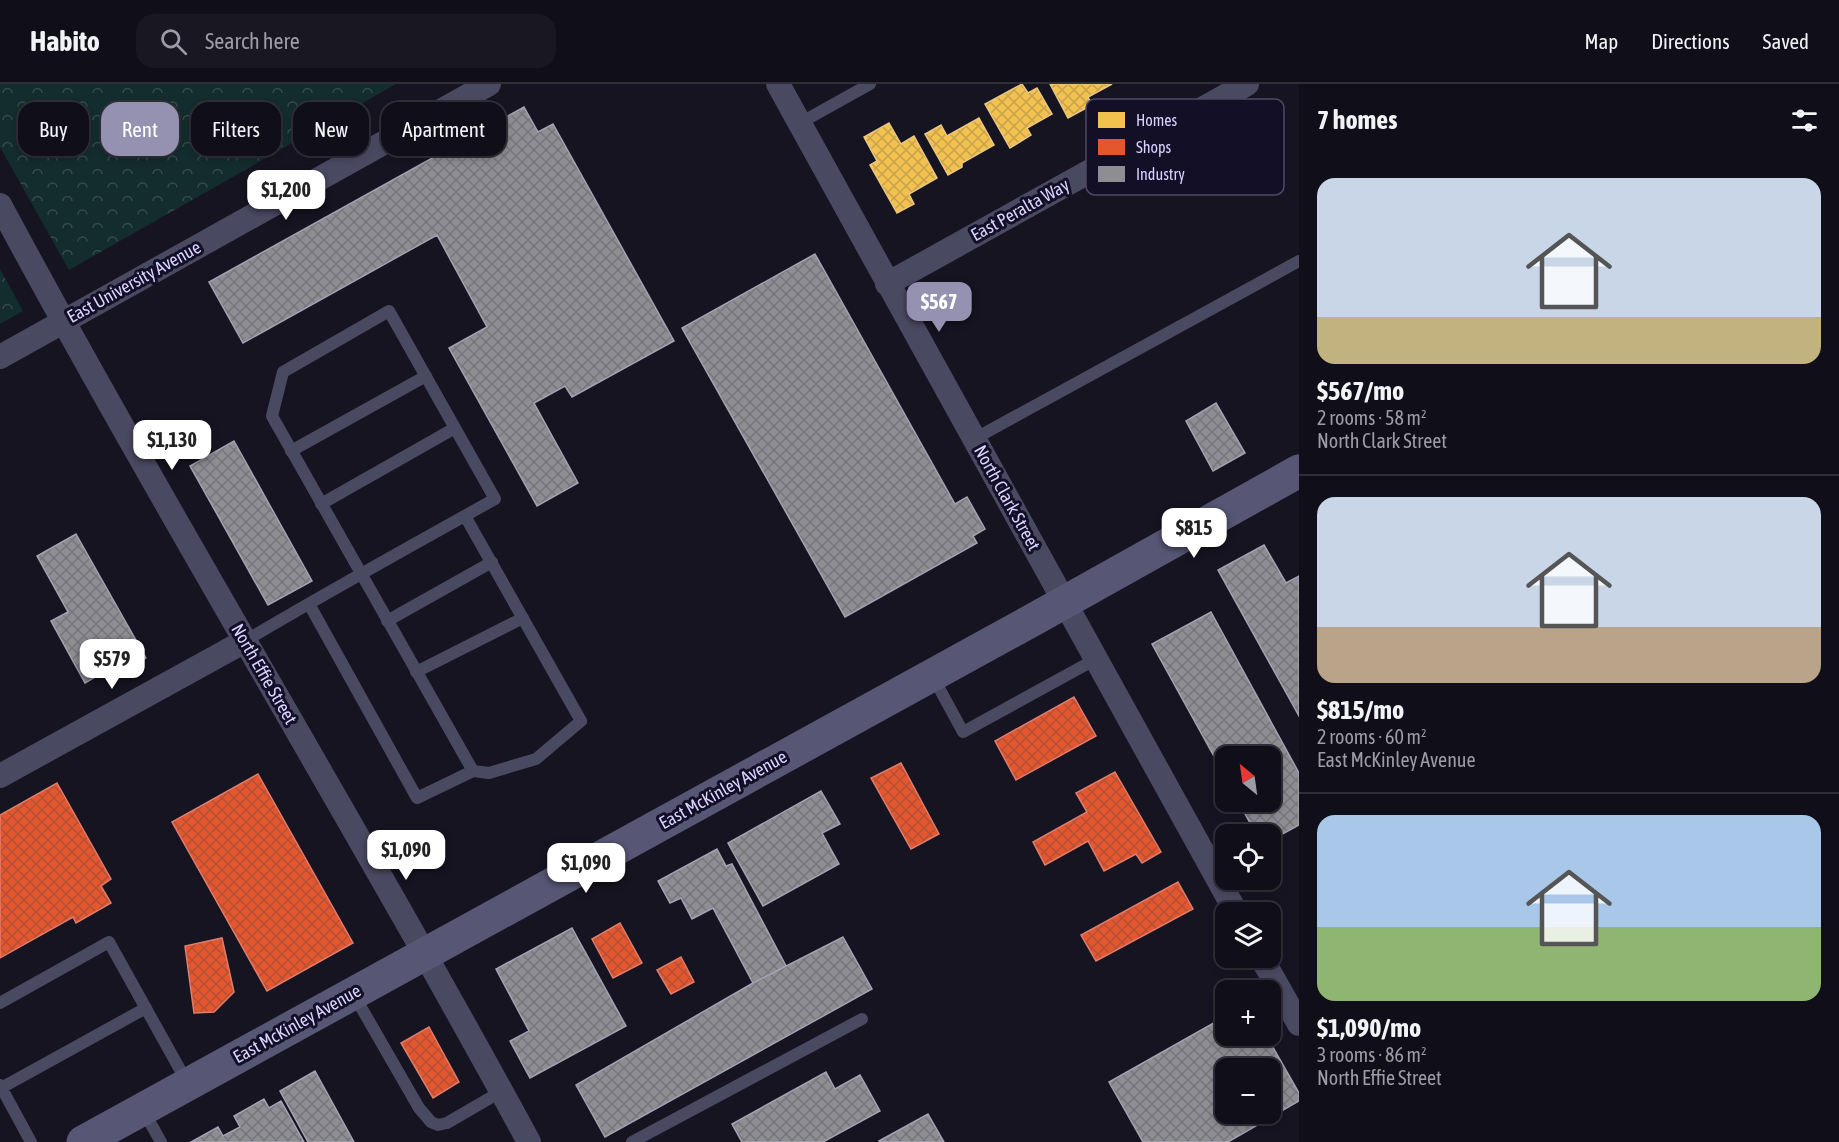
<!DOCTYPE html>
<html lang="en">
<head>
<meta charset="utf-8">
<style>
  :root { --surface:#100f19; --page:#191822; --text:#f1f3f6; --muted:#9c9ca2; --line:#302f38; --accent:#9591b1 }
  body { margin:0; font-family:"Asap Condensed",sans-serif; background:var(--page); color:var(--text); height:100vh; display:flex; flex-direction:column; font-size:22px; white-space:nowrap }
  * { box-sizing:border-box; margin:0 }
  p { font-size:20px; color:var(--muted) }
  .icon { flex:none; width:33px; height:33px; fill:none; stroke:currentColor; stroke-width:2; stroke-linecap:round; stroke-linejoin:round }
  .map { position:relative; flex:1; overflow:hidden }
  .drawer { display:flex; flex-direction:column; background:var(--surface); width:540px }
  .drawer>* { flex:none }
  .guide { position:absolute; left:18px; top:18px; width:570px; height:54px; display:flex; gap:12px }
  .needle { width:39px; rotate:331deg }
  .tools { position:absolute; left:1215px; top:662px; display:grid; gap:12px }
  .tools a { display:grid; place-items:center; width:66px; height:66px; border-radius:12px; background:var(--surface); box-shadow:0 3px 9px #0003,0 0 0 2px var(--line); font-size:30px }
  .price { position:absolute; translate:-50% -51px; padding:0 14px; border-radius:12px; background:#fff; color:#222; font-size:20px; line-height:39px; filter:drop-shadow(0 2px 3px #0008) }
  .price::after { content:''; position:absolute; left:50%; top:36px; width:18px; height:14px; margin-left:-9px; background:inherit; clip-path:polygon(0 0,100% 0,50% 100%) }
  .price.current { background:var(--accent); color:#fff }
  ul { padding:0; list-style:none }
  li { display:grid; align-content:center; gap:12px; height:318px; padding:0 18px }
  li+li { border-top:2px solid var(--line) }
  li span { display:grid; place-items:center; height:186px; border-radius:18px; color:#555 }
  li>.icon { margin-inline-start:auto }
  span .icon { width:108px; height:108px; fill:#fffc; stroke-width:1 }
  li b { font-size:26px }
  h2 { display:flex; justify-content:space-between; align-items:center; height:72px; padding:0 18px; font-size:26px }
  .chip { padding:0 21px; border-radius:18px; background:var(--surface); box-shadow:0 3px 9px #0003,0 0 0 2px var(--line); font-size:21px; line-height:54px }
  .chip.current { background:var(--accent); color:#fff }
  header { display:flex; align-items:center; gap:36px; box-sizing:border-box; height:84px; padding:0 30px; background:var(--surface); border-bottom:2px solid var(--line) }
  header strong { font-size:28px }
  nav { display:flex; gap:33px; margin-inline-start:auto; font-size:21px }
  .search { width:420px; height:54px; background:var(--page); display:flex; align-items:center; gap:15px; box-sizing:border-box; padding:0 21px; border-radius:18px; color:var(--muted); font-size:22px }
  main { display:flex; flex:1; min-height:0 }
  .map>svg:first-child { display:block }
  .forest { fill:url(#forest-crowns) }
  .homes { fill:url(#homes-cross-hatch); stroke:#eac783; stroke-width:1.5 }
  .shops { fill:url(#shops-cross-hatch); stroke:#e17c6d; stroke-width:1.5 }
  .industry { fill:url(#industry-cross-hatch); stroke:#a4a2b3; stroke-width:1.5; fill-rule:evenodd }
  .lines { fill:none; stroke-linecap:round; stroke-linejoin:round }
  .service { stroke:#4a4962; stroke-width:12 }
  .minor { stroke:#4a4962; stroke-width:24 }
  .secondary { stroke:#575674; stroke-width:33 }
  .labels { text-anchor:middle; stroke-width:6; stroke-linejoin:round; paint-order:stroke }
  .street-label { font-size:18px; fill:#d9d4ff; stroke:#130f26 }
  .key { fill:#130f26; stroke:#4e4a67; stroke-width:1.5 }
  .key-label { font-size:16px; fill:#d9d4ff }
</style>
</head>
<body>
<header>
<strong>Habito</strong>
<div class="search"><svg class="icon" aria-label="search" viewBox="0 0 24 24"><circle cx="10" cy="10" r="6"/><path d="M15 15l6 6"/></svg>Search here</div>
<nav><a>Map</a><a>Directions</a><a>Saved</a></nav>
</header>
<main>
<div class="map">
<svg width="1299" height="1058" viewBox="0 0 1299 1058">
  <defs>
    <pattern id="forest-crowns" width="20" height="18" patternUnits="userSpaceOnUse" patternTransform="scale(1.5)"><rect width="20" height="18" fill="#132c2d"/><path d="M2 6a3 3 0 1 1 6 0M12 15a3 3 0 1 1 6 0" fill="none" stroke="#354a4c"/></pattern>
    <pattern id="homes-cross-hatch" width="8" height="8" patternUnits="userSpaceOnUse" patternTransform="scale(1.5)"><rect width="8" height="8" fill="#f2c14e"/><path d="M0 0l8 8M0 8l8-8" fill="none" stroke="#c6a14e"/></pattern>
    <pattern id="shops-cross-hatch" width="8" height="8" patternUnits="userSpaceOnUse" patternTransform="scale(1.5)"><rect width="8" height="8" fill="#e4572e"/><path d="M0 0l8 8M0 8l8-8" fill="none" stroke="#b35037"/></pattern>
    <pattern id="industry-cross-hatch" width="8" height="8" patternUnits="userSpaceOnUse" patternTransform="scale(1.5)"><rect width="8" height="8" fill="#8d8d92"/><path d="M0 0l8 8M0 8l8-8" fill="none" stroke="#76767d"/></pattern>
  </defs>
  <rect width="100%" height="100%" fill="#161421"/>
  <path class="forest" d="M0,0H396L69,186L0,63Z
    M0,185L23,227L0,240Z"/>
  <path class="homes" d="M1022,0L1028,9L1037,4L1052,30L1027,44L1031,51L1010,64L985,20Z
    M1050,0H1112L1088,13L1092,21L1068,34Z
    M979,34L994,61L962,79V83L948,91L925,50L941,41L947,52Z
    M889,39L901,60L914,52L937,94L909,110L914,120L897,129L870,81L877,77L864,53Z"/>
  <path class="shops" d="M1074,613L1096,652L1016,696L995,657Z
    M901,679L939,750L911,765L871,694Z
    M1115,688L1161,768L1142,779L1136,770L1104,787L1088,757L1045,781L1033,758L1087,728L1076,709Z
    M258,690L353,859L267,907L172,738Z
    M57,699L111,795L101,802L111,819L76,839L73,833L0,874V731Z
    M1178,798L1193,825L1096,877L1081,851Z
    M620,839L642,879L613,894L592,855Z
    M222,854L234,908L214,928L194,929L185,862Z
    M681,873L694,898L671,910L657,886Z
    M429,943L459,998L433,1014L401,959Z"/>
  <path class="industry" d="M524,23L538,48L553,40L674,257L572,313L565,302L534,319L578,399L537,422L449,264L487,243L437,151L243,259L209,198Z
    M815,170L955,420L967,413L985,445L973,452L977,459L845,533L682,244Z
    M1216,319L1245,369L1213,387L1186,337Z
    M234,357L312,497L268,521L190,382Z
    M76,450L146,574L108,596L104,588L85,599L51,537L68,528L37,472Z
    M1264,461L1286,499L1299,492V632L1218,486Z
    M1211,528L1299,689V741L1270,757V750H1256L1238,717H1270V672H1226V694L1152,560Z
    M821,707L840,740L822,749L839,780L763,822L728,759Z
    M717,765L726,782L732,780L786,882L753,899L713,824L692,835L681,814L670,819L658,797Z
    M572,844L626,942L530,994L510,957L529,947L496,885Z
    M843,853L872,905L605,1053L576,1001L753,899Z
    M1226,932V951H1266L1299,1009V1017L1228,1058H1143L1109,998ZM1226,984H1270V1029H1226Z
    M315,987L354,1058H308L280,1007Z
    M826,988L835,1005L860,991L880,1027L823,1058H742L732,1040Z
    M264,1015L269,1024L281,1017L304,1058H191L218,1043L223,1052L240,1043L234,1032Z
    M928,1030L944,1058H880L879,1057Z"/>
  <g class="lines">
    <path class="service" d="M800,39L870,0
      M974,355L1299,177
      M291,367L426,292
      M321,420L455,344
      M309,520L417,714L473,687
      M387,537L492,478
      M245,557C327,508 411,462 495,415L389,227L283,288L272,332L473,687L489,689L536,675L581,637L465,432
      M416,588L523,534
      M933,593L963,648L1096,575
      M354,911L419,1024L431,1038L438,1041L447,1039L502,1007
      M0,919L109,858L188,1000
      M0,1001L31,1058
      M1,1004L146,924
      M143,1026L161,1058
      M632,1058L862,935"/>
    <path class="minor" d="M778,0L1236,828
      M0,121C170,437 358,743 529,1058
      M887,200L1247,0
      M0,273L489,0
      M0,692L245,557
      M1261,873L1299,940"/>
    <path class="secondary" d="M83,1058L1038,533L1299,387"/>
  </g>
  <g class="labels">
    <g class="street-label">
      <text transform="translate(1020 126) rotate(-29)" y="6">East Peralta Way</text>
      <text transform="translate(134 198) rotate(-29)" y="6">East University Avenue</text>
      <text transform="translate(1007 414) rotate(61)" y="6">North Clark Street</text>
      <text transform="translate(264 590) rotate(60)" y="6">North Effie Street</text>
      <text transform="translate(723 706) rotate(-29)" y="6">East McKinley Avenue</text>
      <text transform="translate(297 940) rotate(-29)" y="6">East McKinley Avenue</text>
    </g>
  </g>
  <rect x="1086" y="15" width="198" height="96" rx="9" class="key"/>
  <rect x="1098" y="28" width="27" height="16" fill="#f2c14e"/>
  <rect x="1098" y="55" width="27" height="16" fill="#e4572e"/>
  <rect x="1098" y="82" width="27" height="16" fill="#8d8d92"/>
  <g class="key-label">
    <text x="1136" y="42">Homes</text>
    <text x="1136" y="69">Shops</text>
    <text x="1136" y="96">Industry</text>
  </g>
</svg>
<div class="tools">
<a><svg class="needle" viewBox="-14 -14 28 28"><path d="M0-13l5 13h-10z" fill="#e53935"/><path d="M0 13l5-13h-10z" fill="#9c9ca2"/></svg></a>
<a><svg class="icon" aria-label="locate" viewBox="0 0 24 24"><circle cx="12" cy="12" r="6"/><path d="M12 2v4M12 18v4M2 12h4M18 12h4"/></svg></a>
<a><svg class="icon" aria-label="layers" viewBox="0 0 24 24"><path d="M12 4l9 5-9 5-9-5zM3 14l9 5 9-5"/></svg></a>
<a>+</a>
<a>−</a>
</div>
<b class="price" style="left:286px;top:137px">$1,200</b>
<b class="price current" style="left:939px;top:249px">$567</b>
<b class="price" style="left:172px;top:387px">$1,130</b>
<b class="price" style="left:1194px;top:475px">$815</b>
<b class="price" style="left:112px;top:606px">$579</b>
<b class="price" style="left:406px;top:797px">$1,090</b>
<b class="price" style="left:586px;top:810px">$1,090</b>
<div class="guide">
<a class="chip">Buy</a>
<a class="chip current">Rent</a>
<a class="chip">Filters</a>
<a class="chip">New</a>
<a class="chip">Apartment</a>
</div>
</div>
<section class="drawer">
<h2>7 homes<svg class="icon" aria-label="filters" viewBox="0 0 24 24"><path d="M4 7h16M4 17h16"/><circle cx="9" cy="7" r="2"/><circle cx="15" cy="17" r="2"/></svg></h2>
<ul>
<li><span style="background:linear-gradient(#c9d6e8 75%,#c2b280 0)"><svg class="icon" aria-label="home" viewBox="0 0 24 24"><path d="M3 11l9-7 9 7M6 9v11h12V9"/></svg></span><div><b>$567/mo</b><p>2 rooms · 58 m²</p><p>North Clark Street</p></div></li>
<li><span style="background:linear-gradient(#c9d6e8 70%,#b9a48a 0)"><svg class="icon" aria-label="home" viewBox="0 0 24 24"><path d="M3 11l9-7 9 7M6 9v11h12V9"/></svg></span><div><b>$815/mo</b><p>2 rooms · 60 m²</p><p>East McKinley Avenue</p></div></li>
<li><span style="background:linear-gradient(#a9c7e8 60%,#8fb573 0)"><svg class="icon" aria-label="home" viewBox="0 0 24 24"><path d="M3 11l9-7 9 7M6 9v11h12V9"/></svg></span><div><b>$1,090/mo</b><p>3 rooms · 86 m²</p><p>North Effie Street</p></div></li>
</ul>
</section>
</main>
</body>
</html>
